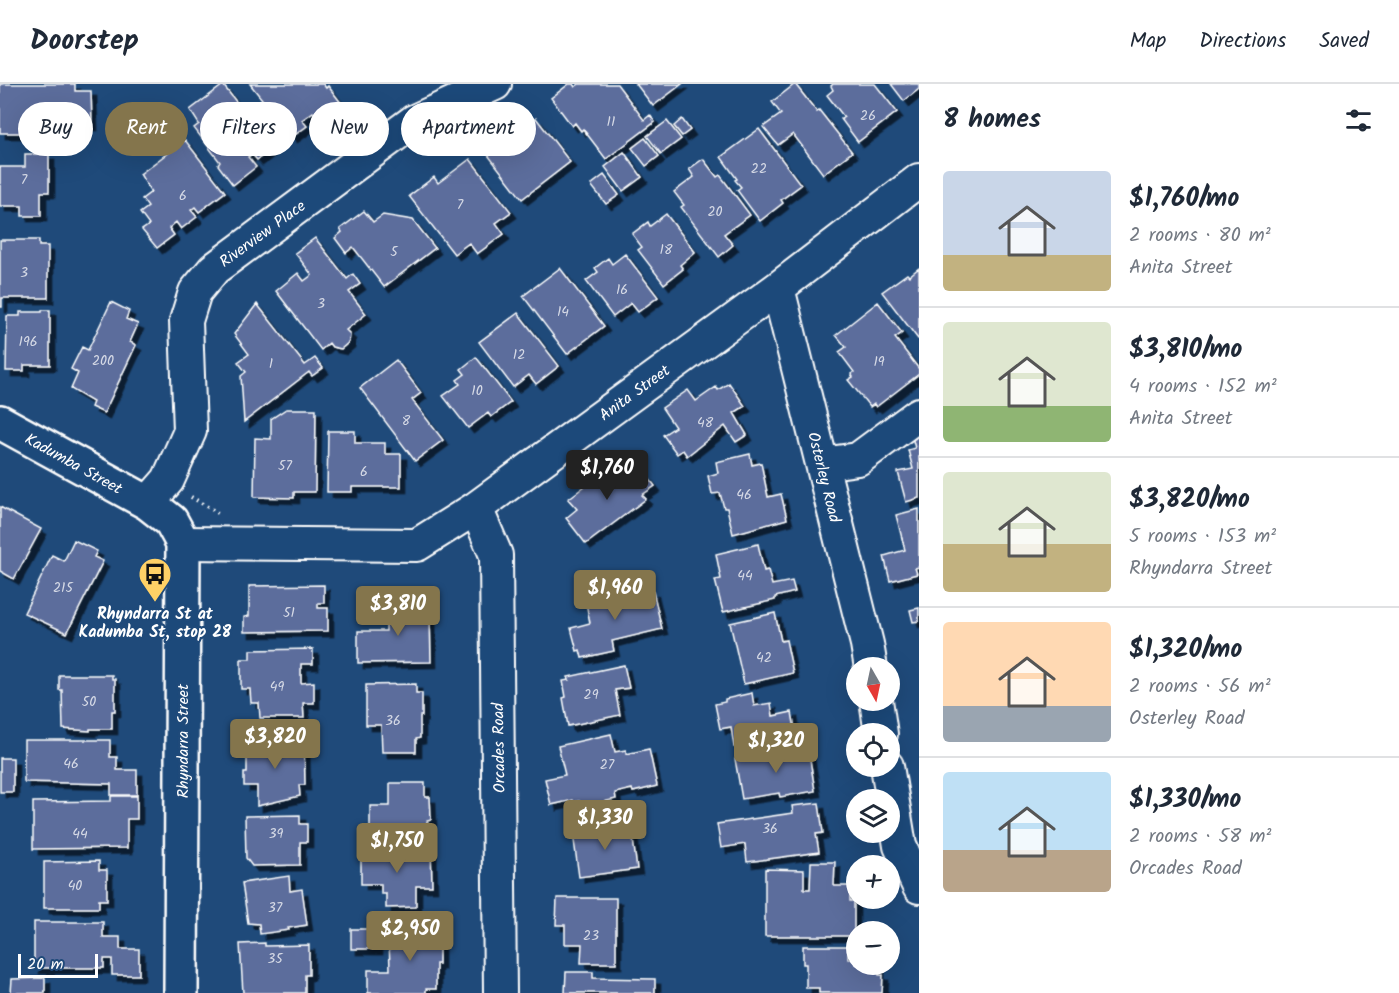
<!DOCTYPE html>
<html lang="en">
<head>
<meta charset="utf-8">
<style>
  :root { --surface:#fff; --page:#f2f2f3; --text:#1f2937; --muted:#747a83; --line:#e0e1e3; --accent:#84754c }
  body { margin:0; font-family:Kalam,sans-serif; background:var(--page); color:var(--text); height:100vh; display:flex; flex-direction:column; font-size:22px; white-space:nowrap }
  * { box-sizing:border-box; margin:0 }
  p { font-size:20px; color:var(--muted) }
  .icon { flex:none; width:33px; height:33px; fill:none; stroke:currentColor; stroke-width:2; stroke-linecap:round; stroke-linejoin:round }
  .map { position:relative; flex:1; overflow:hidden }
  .sheet { display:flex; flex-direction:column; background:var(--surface); width:480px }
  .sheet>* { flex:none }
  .hud { position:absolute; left:18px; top:18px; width:570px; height:54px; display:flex; gap:12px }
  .needle { width:39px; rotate:171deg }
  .fabs { position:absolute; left:846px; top:573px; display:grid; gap:12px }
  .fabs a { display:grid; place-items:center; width:54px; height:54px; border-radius:50%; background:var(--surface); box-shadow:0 6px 24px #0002; font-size:30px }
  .scale { position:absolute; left:18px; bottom:15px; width:80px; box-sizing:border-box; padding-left:6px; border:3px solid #fff; border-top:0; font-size:16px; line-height:21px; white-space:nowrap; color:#fff; -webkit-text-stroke:4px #1f4a7a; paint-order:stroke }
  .price { position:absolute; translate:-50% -51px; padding:0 14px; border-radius:6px; background:var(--accent); color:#fff; font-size:20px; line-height:39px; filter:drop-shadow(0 2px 3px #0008) }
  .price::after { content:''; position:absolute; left:50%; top:36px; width:18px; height:14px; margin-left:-9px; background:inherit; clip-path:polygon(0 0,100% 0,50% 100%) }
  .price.current { background:#222; color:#fff }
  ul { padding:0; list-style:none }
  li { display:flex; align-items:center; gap:18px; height:150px; padding:0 24px }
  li+li { border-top:2px solid var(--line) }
  li span { display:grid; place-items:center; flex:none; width:168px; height:120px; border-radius:6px; color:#555 }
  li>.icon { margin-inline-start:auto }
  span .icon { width:72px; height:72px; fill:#fffc; stroke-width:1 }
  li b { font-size:26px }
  h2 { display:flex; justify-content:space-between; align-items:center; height:72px; padding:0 24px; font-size:26px }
  .chip { padding:0 21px; border-radius:27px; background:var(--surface); box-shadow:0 6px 24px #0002; font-size:21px; line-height:54px }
  .chip.current { background:var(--accent); color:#fff }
  header { display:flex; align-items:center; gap:36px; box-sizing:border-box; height:84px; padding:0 30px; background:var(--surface); border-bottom:2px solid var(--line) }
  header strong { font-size:28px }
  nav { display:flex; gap:33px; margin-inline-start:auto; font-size:21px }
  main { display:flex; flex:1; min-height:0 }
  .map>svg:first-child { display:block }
  .building { fill:#5c6d9c; stroke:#fff; stroke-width:1.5; filter:url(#shadow) }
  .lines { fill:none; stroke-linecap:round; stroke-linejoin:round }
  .street-casing { stroke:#fff; stroke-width:36 }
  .secondary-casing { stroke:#fff; stroke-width:38 }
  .path { stroke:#fff; stroke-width:4; stroke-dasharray:1.5 4.5; stroke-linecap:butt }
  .street { stroke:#1f4a7a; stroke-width:32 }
  .secondary { stroke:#1f4a7a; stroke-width:33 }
  .labels { text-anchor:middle; stroke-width:4.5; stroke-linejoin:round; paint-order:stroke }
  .number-label { font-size:14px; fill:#d6dae6 }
  .street-label { font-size:16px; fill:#fff; stroke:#1f4a7a }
  .poi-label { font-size:16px; font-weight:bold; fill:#fff; stroke:#1f4a7a }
</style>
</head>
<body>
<header>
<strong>Doorstep</strong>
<nav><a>Map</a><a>Directions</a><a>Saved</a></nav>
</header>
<main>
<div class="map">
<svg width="919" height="909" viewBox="0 0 919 909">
  <defs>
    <filter id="shadow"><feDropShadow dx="5.5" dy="5.5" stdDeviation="0" flood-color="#0009"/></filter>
  </defs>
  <rect width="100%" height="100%" fill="#1f4a7a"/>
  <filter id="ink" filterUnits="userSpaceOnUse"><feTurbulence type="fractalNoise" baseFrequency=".0167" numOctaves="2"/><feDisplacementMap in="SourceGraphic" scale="12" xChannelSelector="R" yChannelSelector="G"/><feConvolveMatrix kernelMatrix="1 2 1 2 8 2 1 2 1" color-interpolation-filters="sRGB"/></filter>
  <g filter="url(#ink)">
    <path class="building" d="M0,0H75V7H91L92,41H45V49H0Z
      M250,0H323L326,4L328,2L355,37L333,54L313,28L302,36L307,42L292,53Z
      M569,0H573L575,3L579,0H617L644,36L650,31L655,38L606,75L583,45L581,47L575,39L572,42L551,14Z
      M636,0H682L653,22Z
      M795,0L817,28L819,26L852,68L823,90L793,50L778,61L763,43L781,30L772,18Z
      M833,0H875L897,28L858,58L841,35L844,33L827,11L833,6L831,2Z
      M891,0H919V5L904,17Z
      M223,1L259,47L263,44L276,61L257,76L252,70L248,73L256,83L233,101L218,81L220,78L194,44L199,40L190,26Z
      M536,34L570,78L522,115L488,71Z
      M682,35L690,46L682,52L674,42Z
      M667,37L681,55L661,70L647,52Z
      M759,45L801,101L781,116L783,119L760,137L737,106L741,103L735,96L737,95L721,73Z
      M645,54L659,72L646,82L632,64Z
      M185,56L225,108L199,128L195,123L191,126L197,133L181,145L176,138L169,144L174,151L157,164L142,146L149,141L140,129L148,123L142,115L151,108L140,90Z
      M624,68L642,93L623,107L605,83Z
      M25,70H49V108H41V132H22V122H0V83H25Z
      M470,75L511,128L496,139L504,150L477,170L469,159L454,170L409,112L434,93L438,99Z
      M703,75L717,93L720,91L750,131L724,150L733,161L719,173L681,123L684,121L674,108L694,93L689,85Z
      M604,91L619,111L606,120L591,101Z
      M364,127L373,138L383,131L413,136L435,164L384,203L353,163L346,169L335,154L342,148L340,145Z
      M666,130L695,168L680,181L683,185L664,200L638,166L642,163L632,150L648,138L650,142Z
      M315,154L347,195L353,190L360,200L349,208L366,230L346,246L350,250L349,258L341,265L332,263L329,259L321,266L276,207L298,189L304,197L312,191L295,169Z
      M0,156H39V162H48V214H2V223H0Z
      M625,170L658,213L638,228L631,219L613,233L586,197L598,188L595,184L608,174L612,180Z
      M560,184L604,242L567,270L523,212Z
      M919,184V255H918L882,208L907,190L909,192Z
      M111,218L129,227L126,235L138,240L130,258L136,261L104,329L91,323L93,318L71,305L78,289L71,285L82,263L88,266Z
      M878,218L902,249L895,254L919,285V290L876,323L874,320L870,323L848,296L853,293L851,290L854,288L839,268L846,263L836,251Z
      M257,220L305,281L315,274L323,284L312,292L309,288L244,338L241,292L246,288L238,278L249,270L234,250Z
      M42,226H50V281H24V287H6L7,232H20V228H42Z
      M518,229L559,282L536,300L529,291L513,303L479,258Z
      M476,273L511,318L491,333L488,329L468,344L443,312L460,300L457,296L465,290L461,285Z
      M396,276L421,309L412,316L443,356L415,377L360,304Z
      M729,299L745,322L734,329L747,351L736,358L725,342L687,372L683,366L677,370L663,351L675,343L662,324L688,306L696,317L716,303L718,306Z
      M286,325H316L315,408H294V414L254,413L255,354L271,355V335Z
      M328,347H355V359H385V370H401V403H352V408H327Z
      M919,351V414L906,418L898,388L913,385L908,366L915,364L912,353Z
      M750,370L752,381L761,379L768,413L781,410L787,435L733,450L727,424H724L720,409L712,410L708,392L718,389L716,378Z
      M618,377L628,391L635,386L642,395L647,392L655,402L642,411L646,415L586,460L566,434L577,425L568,415Z
      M0,423L41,445L14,495L0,487Z
      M919,425V483L915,484L917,490L890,497L884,472L905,466L896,431Z
      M74,456L97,467L94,473L103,477L67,549L24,529L52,471L64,477Z
      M758,460L764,487L768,486L772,501L792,497L795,508L775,513V516L723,528L715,496L721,495L716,470Z
      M324,501V519H318V524H328V547L244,548V533L249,532V502Z
      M621,506L623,514L653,507L662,545L612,557L614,567L582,574L580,566L577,567L571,544L590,539L585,514Z
      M386,518H423V533L430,532L431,578L358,579V547H386Z
      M919,524V537L913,538L910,526Z
      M775,529L781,557L786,556L793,589L744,600L730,539Z
      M313,565V580H301V599L314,598V619H303L304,634H260L259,619H251L250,605H241V575H250V566Z
      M624,581L629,604L615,606L620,631L568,642L563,614L566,613L563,597L569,596L568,593Z
      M59,591H112V595H115V627H112V645H90V647L63,645L62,606H59Z
      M416,600V609H422V632H420V654L416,655V668H382L381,641H366V601Z
      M752,609L754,622L771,619L773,632L792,628L796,651L734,663L731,643L720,645L715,620L725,618V615Z
      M611,650L615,668L626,666V670L649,665L657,702L633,708L632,705L615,709L616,715L580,723L579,717L574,718L573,716L551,721L545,695L565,691L558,662Z
      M24,656H110V673H117V686H137V711H111V700L24,698Z
      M304,657L305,701H299L300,712L257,722V702H244V689H247V658Z
      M808,663L815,707L780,713L779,709L742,715L735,675Z
      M0,674H13V708H0Z
      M390,699H425V713H430L431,736L427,737V755L370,756V722H390Z
      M111,712H137V735H127V764L33,765V718L111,717Z
      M819,719L823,749L816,750L819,768L747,778L745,760L721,764L717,740L793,729L792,722Z
      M300,731V740H307V758H300V781L252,782L246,774L245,732Z
      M631,741L637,785L579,793L573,749Z
      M431,765L432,802H416V823L386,824V810H381V800H361V766Z
      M99,777V786H107V816H99V824H44V778Z
      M811,778H835L834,802H850V817H854V852H765V785L804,786V805H810Z
      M289,792L290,807L302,805L307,841L288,844L289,846L260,850L259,840L248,839L242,799Z
      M557,814H616V879H581L582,860H565V841H556Z
      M411,833H435V855H439V880H436V905H426V909H368V886H390L389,855H412Z
      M34,838H103V853H120V865H139V891H112V875H104V884H34Z
      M351,845H377V865H351Z
      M265,859V862L309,861V891H305V909H243L240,860Z
      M803,862H848V875H856V880H879V891H883L882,909H819V904H806V880H803Z
      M566,888H593V894L655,895V909H565Z
      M45,894V909H11L12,895Z"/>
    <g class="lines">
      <g class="street-casing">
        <path id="street" d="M778,204L867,560L871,584
          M822,380L858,375L919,330
          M148,419L168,396L190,347L186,237L195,208L214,185L414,37L495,0
          M476,424L496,471L500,909
          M183,459L417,461L476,424L778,204L919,96
          M876,616L881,650
          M887,682L900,762L919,803"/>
      </g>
      <g class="secondary-casing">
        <path id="secondary" d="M0,338L148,419L171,437L183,459L181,909"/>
      </g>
      <path class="path" d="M191,413L218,429"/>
      <use href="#street" class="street"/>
      <use href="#secondary" class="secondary"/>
    </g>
  </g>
  <defs>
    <g id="bus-pin" transform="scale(1.725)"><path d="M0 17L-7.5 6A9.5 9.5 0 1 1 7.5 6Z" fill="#ffd166" stroke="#1f4a7a"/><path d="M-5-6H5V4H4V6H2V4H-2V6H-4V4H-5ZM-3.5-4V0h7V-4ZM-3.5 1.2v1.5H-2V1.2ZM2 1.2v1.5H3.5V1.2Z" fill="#111"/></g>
  </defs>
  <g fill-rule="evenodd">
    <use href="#bus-pin" x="155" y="490"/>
  </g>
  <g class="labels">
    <g class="number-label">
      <text x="868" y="36">26</text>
      <text x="611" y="42">11</text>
      <text x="759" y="89">22</text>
      <text x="24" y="100">7</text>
      <text x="183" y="116">6</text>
      <text x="460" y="125">7</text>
      <text x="715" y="132">20</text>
      <text x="666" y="170">18</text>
      <text x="394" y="172">5</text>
      <text x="24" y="193">3</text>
      <text x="622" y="210">16</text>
      <text x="321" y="224">3</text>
      <text x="563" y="232">14</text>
      <text x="28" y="262">196</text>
      <text x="519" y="275">12</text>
      <text x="103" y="281">200</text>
      <text x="879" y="282">19</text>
      <text x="271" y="284">1</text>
      <text x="477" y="311">10</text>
      <text x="406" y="341">8</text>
      <text x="705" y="343">48</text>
      <text x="285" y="386">57</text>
      <text x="364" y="392">6</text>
      <text x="744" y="415">46</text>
      <text x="745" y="496">44</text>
      <text x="63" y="508">215</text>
      <text x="289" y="533">51</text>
      <text x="764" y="578">42</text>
      <text x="277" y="607">49</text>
      <text x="591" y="615">29</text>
      <text x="89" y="622">50</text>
      <text x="393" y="641">36</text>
      <text x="71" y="684">46</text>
      <text x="607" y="685">27</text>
      <text x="770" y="749">36</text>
      <text x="80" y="754">44</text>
      <text x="276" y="754">39</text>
      <text x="75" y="806">40</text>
      <text x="275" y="828">37</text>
      <text x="591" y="856">23</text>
      <text x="275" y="879">35</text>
    </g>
    <g class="street-label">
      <text transform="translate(262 149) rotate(-36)" y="6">Riverview Place</text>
      <text transform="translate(634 308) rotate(-36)" y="6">Anita Street</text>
      <text transform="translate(74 379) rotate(29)" y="6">Kadumba Street</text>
      <text transform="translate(825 393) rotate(76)" y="6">Osterley Road</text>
      <text transform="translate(182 657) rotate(-90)" y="6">Rhyndarra Street</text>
      <text transform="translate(498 664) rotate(-91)" y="6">Orcades Road</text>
    </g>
    <g class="poi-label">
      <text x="155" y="535">Rhyndarra St at<tspan x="155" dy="18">Kadumba St, stop 28</tspan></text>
    </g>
  </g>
</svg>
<div class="fabs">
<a><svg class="needle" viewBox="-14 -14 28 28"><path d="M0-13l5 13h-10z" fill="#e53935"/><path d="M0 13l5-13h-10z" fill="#747a83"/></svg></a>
<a><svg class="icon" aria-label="locate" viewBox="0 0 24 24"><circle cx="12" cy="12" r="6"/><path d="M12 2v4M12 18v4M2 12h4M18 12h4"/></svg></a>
<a><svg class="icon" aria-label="layers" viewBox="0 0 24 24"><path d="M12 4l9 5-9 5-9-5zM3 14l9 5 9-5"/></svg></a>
<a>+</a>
<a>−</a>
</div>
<div class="scale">20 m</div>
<b class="price current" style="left:607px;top:417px">$1,760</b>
<b class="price" style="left:615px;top:537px">$1,960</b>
<b class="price" style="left:398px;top:553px">$3,810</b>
<b class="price" style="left:275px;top:686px">$3,820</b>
<b class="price" style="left:776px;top:690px">$1,320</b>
<b class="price" style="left:605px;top:767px">$1,330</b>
<b class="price" style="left:397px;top:790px">$1,750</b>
<b class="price" style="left:410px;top:878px">$2,950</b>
<div class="hud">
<a class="chip">Buy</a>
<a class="chip current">Rent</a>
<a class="chip">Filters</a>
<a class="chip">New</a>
<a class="chip">Apartment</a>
</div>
</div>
<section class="sheet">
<h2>8 homes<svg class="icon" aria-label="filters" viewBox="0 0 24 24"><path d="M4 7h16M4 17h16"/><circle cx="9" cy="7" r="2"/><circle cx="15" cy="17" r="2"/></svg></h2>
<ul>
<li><span style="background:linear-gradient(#c9d6e8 70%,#c2b280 0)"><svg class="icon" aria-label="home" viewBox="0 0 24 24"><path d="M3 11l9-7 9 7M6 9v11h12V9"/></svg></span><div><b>$1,760/mo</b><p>2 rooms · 80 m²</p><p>Anita Street</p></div></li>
<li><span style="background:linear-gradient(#dfe7d0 70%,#8fb573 0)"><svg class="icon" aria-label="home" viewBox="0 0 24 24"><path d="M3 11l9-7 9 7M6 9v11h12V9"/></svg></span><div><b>$3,810/mo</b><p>4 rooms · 152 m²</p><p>Anita Street</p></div></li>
<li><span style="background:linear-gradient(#dfe7d0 60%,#c2b280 0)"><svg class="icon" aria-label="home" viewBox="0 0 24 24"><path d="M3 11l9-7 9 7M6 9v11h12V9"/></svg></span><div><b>$3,820/mo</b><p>5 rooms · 153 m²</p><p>Rhyndarra Street</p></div></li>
<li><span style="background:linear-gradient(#ffd9b3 70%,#9aa5b1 0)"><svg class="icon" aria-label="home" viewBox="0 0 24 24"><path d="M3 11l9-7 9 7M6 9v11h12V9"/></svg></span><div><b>$1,320/mo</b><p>2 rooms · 56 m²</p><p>Osterley Road</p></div></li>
<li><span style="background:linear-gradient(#bfe0f5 65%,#b9a48a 0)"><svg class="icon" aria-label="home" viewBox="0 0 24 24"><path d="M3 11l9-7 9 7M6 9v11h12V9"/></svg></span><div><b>$1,330/mo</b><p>2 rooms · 58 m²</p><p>Orcades Road</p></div></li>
</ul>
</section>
</main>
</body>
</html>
